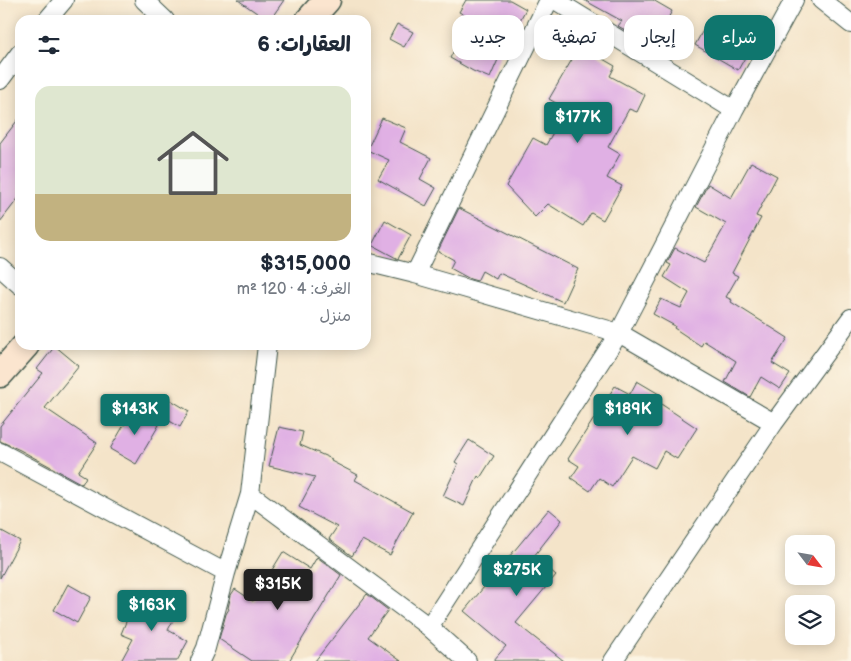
<!DOCTYPE html>
<html lang="ar">
<head>
<meta charset="utf-8">
<style>
  :root { --surface:#fff; --page:#f2f2f3; --text:#1f2937; --muted:#747a83; --line:#e0e1e3; --accent:#0f766e }
  body { margin:0; font-family:"Balsamiq Sans","Playpen Sans Arabic",sans-serif; background:var(--page); color:var(--text); direction:rtl; height:100vh; display:flex; flex-direction:column; font-size:19px; white-space:nowrap }
  * { box-sizing:border-box; margin:0 }
  p { font-size:16px; color:var(--muted) }
  .icon { flex:none; width:28px; height:28px; fill:none; stroke:currentColor; stroke-width:2; stroke-linecap:round; stroke-linejoin:round }
  .map { position:relative; flex:1; overflow:hidden; direction:ltr }
  .side { position:absolute; left:15px; top:15px; width:356px; height:335px; display:flex; flex-direction:column; background:var(--surface); border-radius:15px; box-shadow:0 2px 12px #0003; direction:rtl }
  .side>* { flex:none }
  .guide { position:absolute; left:386px; top:15px; width:389px; height:45px; direction:rtl; display:flex; gap:10px }
  .needle { width:32px; rotate:121deg }
  .buttons { position:absolute; left:785px; top:535px; display:grid; gap:10px }
  .buttons a { display:grid; place-items:center; width:50px; height:50px; border-radius:10px; background:var(--surface); box-shadow:0 2px 12px #0003; font-size:25px }
  .price { position:absolute; translate:-50% -42px; padding:0 11px; border-radius:5px; background:var(--accent); color:#fff; font-size:16px; line-height:32px; filter:drop-shadow(0 1px 2px #0008) }
  .price::after { content:''; position:absolute; left:50%; top:30px; width:15px; height:11px; margin-left:-8px; background:inherit; clip-path:polygon(0 0,100% 0,50% 100%) }
  .price.current { background:#222; color:#fff }
  ul { padding:0; list-style:none }
  li { display:grid; align-content:center; gap:10px; height:265px; padding:0 20px }
  li+li { border-top:1px solid var(--line) }
  li span { display:grid; place-items:center; height:155px; border-radius:15px; color:#555 }
  li>.icon { margin-inline-start:auto }
  span .icon { width:90px; height:90px; fill:#fffc; stroke-width:1 }
  li b { font-size:21px }
  h2 { display:flex; justify-content:space-between; align-items:center; height:60px; padding:0 20px; font-size:21px }
  .pill { padding:0 18px; border-radius:15px; background:var(--surface); box-shadow:0 2px 12px #0003; font-size:18px; line-height:45px }
  .pill.current { background:var(--accent); color:#fff }
  .map>svg:first-child { display:block }
  .building { fill:#e0b0e4 }
  .lines { fill:none; stroke-linecap:round; stroke-linejoin:round }
  .street-casing { stroke:#3f564a; stroke-width:20 }
  .secondary-casing { stroke:#3f564a; stroke-width:29 }
  .street { stroke:#fff; stroke-width:18 }
  .secondary { stroke:#fbe5cf; stroke-width:26 }
</style>
</head>
<body>
<div class="map">
<svg width="851" height="661" viewBox="0 0 851 661">
  <rect width="100%" height="100%" fill="#fcf5e5"/>
  <filter id="ink" filterUnits="userSpaceOnUse"><feTurbulence type="fractalNoise" baseFrequency=".02" numOctaves="2"/><feDisplacementMap in="SourceGraphic" scale="10" xChannelSelector="R" yChannelSelector="G"/><feConvolveMatrix kernelMatrix="1 2 1 2 8 2 1 2 1" color-interpolation-filters="sRGB"/></filter>
  <filter id="wash" filterUnits="userSpaceOnUse"><feTurbulence type="fractalNoise" baseFrequency=".0096" numOctaves="4" result="noise"/><feDisplacementMap in="SourceGraphic" scale="20" xChannelSelector="R" yChannelSelector="G"/><feGaussianBlur stdDeviation="1.12" result="paint"/><feColorMatrix in="noise" values="0 0 0 0 0 0 0 0 0 0 0 0 0 0 0 0 0 1.4 0 .05"/><feComposite in="paint" operator="in"/></filter>
  <g filter="url(#wash)">
    <rect width="100%" height="100%" fill="#f4e4c9"/>
    <g id="blocks">
      <path class="building" d="M238,0H284L270,20H267Z
        M466,0H510L526,9L509,40L507,39L490,78L473,71L450,58L471,19L459,12Z
        M584,0H653L672,11L662,29L674,37L665,53L618,26L622,21Z
        M707,23L751,47L738,70L695,45Z
        M397,24L413,32L404,47L389,39Z
        M582,47L615,66L610,76L645,95L637,112L629,109L608,147L620,154L607,178L622,186L603,220L591,213L583,226L548,204L535,217L506,186L533,138L546,145L566,109L549,99L574,56L576,57Z
        M20,117V196L0,222V143Z
        M382,118L406,128L400,142L431,158L420,179L436,188L426,206L378,179L389,160L367,150Z
        M751,162L777,176L756,216L761,218L732,273L738,276L726,297L732,300L731,302L788,338L772,363L790,374L780,389L761,377L750,397L725,382L736,361L704,341L701,346L674,328L675,326L653,314L661,299L681,308L689,293L664,277L671,265L667,263L675,248L704,263L726,224L696,207L708,184L731,198Z
        M459,208L578,269L563,302L499,273L496,279L482,271L477,281L470,279L450,268L454,260L438,251Z
        M385,220L411,235L398,259L372,245Z
        M55,346L79,366L45,408L97,443L78,472L86,477L82,484L20,450L0,441V426L43,373L37,369Z
        M637,381L659,394L655,400L697,428L677,459L664,451L655,468L632,456L612,487L599,478L590,491L571,478L579,466L568,459L615,386L630,394Z
        M169,399L189,411L180,427L159,415Z
        M135,406L159,425L136,464L110,449Z
        M279,427L303,432L300,445L332,459L331,461L358,475L355,480L413,512L390,555L362,540L352,556L329,539L337,527L299,507L315,477L269,466Z
        M469,440L494,456L480,478L478,476L464,506L443,496L458,464L455,462Z
        M549,509L562,520L534,556L556,575L516,623L564,661H493L506,646L464,611Z
        M0,530L20,541L0,578Z
        M283,552L310,569L317,557L341,575L289,661H252L219,639L226,614L229,609L228,608L231,595L235,589L253,601Z
        M68,584L91,597L77,623L54,610Z
        M147,592L166,603L163,607L177,613L168,630L188,641L177,661H121L133,639L121,634L137,595L143,598Z
        M367,594L388,610L368,637L401,661H315Z"/>
    </g>
  </g>
  <g filter="url(#ink)">
    <use href="#blocks" fill-opacity="0" stroke="#3f564a" stroke-width="1"/>
    <g class="lines">
      <g class="street-casing">
        <path id="street" d="M144,0L165,20
          M555,0L734,110
          M821,0L851,24
          M47,20L64,0
          M0,80L20,53
          M366,262L415,274L619,333L774,423
          M0,267L20,285
          M415,274L549,0
          M0,452L226,573
          M250,494L429,627L467,661
          M429,627L619,333L734,110L794,0
          M200,661L206,648L226,573L250,494L267,345
          M613,661L774,423L851,318"/>
      </g>
      <g class="secondary-casing">
        <path id="secondary" d="M309,20L327,0
          M0,374L26,345"/>
      </g>
      <use href="#street" class="street"/>
      <use href="#secondary" class="secondary"/>
    </g>
  </g>
</svg>
<div class="buttons">
<a><svg class="needle" viewBox="-14 -14 28 28"><path d="M0-13l5 13h-10z" fill="#e53935"/><path d="M0 13l5-13h-10z" fill="#747a83"/></svg></a>
<a><svg class="icon" aria-label="layers" viewBox="0 0 24 24"><path d="M12 4l9 5-9 5-9-5zM3 14l9 5 9-5"/></svg></a>
</div>
<b class="price" style="left:578px;top:144px">$177K</b>
<b class="price" style="left:135px;top:436px">$143K</b>
<b class="price" style="left:628px;top:436px">$189K</b>
<b class="price" style="left:517px;top:597px">$275K</b>
<b class="price current" style="left:278px;top:611px">$315K</b>
<b class="price" style="left:152px;top:632px">$163K</b>
<div class="guide">
<a class="pill current">شراء</a>
<a class="pill">إيجار</a>
<a class="pill">تصفية</a>
<a class="pill">جديد</a>
</div>
<section class="side">
<h2>العقارات: 6<svg class="icon" aria-label="filters" viewBox="0 0 24 24"><path d="M4 7h16M4 17h16"/><circle cx="9" cy="7" r="2"/><circle cx="15" cy="17" r="2"/></svg></h2>
<ul>
<li><span style="background:linear-gradient(#dfe7d0 70%,#c2b280 0)"><svg class="icon" aria-label="home" viewBox="0 0 24 24"><path d="M3 11l9-7 9 7M6 9v11h12V9"/></svg></span><div><b>$315,000</b><p>الغرف: 4 · 120 m²</p><p>منزل</p></div></li>
</ul>
</section>
</div>
</body>
</html>
